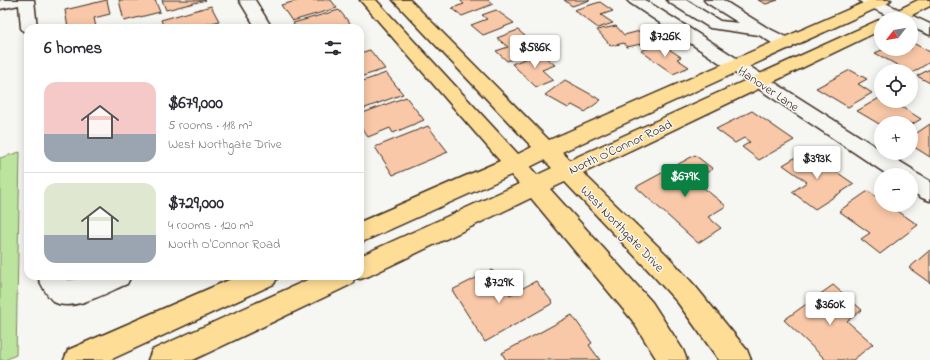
<!DOCTYPE html>
<html lang="en">
<head>
<meta charset="utf-8">
<style>
  :root { --surface:#fff; --page:#f2f2f3; --text:#2b2b33; --muted:#7c7c81; --line:#e1e1e2; --accent:#0b8043 }
  body { margin:0; font-family:"Indie Flower",sans-serif; background:var(--page); color:var(--text); height:100vh; display:flex; flex-direction:column; font-size:15px; white-space:nowrap }
  * { box-sizing:border-box; margin:0 }
  p { font-size:13px; color:var(--muted) }
  .icon { flex:none; width:22px; height:22px; fill:none; stroke:currentColor; stroke-width:2; stroke-linecap:round; stroke-linejoin:round }
  .map { position:relative; flex:1; overflow:hidden }
  .drawer { position:absolute; left:24px; top:24px; width:340px; height:256px; display:flex; flex-direction:column; background:var(--surface); border-radius:12px; box-shadow:0 2px 10px #0003 }
  .drawer>* { flex:none }
  .needle { width:26px; rotate:239deg }
  .controls { position:absolute; left:874px; top:12px; display:grid; gap:8px }
  .controls a { display:grid; place-items:center; width:44px; height:44px; border-radius:50%; background:var(--surface); box-shadow:0 2px 10px #0003; font-size:20px }
  .price { position:absolute; translate:-50% -34px; padding:0 9px; border-radius:4px; background:#fff; color:#222; font-size:13px; line-height:26px; filter:drop-shadow(0 1px 2px #0008) }
  .price::after { content:''; position:absolute; left:50%; top:24px; width:12px; height:9px; margin-left:-6px; background:inherit; clip-path:polygon(0 0,100% 0,50% 100%) }
  .price.on { background:var(--accent); color:#fff }
  ul { padding:0; list-style:none }
  li { display:flex; align-items:center; gap:12px; height:100px; padding:0 20px }
  li+li { border-top:1px solid var(--line) }
  li span { display:grid; place-items:center; flex:none; width:112px; height:80px; border-radius:12px; color:#555 }
  li>.icon { margin-inline-start:auto }
  span .icon { width:48px; height:48px; fill:#fffc; stroke-width:1 }
  li b { font-size:17px }
  h2 { display:flex; justify-content:space-between; align-items:center; height:48px; padding:0 20px; font-size:17px }
  .map>svg:first-child { display:block }
  .green { fill:#bde49f; stroke:#7c875e }
  .building { fill:#f9c8a8; stroke:#3b2a1e }
  .lines { fill:none; stroke-linecap:round; stroke-linejoin:round }
  .minor-casing { stroke:#3b2a1e; stroke-width:3 }
  .major-casing { stroke:#3b2a1e; stroke-width:3 }
  .minor { fill:#f6f6f2; fill-rule:evenodd }
  .major { fill:#fedd96; fill-rule:evenodd }
  .labels { text-anchor:middle; stroke-width:3; stroke-linejoin:round; paint-order:stroke }
  .street-label { font-size:13px; fill:#3b2a1e; stroke:#f6f6f2 }
</style>
</head>
<body>
<div class="map">
<svg width="930" height="360" viewBox="0 0 930 360">
  <rect width="100%" height="100%" fill="#f6f6f2"/>
  <filter id="ink" filterUnits="userSpaceOnUse"><feTurbulence type="fractalNoise" baseFrequency=".025" numOctaves="2"/><feDisplacementMap in="SourceGraphic" scale="8" xChannelSelector="R" yChannelSelector="G"/><feConvolveMatrix kernelMatrix="1 2 1 2 8 2 1 2 1" color-interpolation-filters="sRGB"/></filter>
  <g filter="url(#ink)">
    <path class="green" d="M20,152L16,355L5,360H0V158Z"/>
    <path class="building" d="M107,0L110,14L94,18L96,27L68,28L65,10Z
      M119,0H155L160,12L124,21Z
      M162,0H206L166,10Z
      M300,0H331L337,8L292,21L281,5Z
      M460,0H488L493,4L462,16L452,8L464,4Z
      M564,0H590L572,6Z
      M758,0H778L766,4Z
      M600,2L613,11L601,15L613,23L598,28L574,10Z
      M211,6L219,21L195,28H164L161,20Z
      M339,10L352,26L345,28H296L293,23Z
      M496,10L514,23L483,35L471,25L487,19L482,15Z
      M616,26L624,35L640,31L650,42L627,47L624,43L611,46L597,30Z
      M518,30L540,49L507,61L496,51L508,47L497,38Z
      M911,42L930,52V62L912,73L875,53L884,49H911Z
      M660,43L681,57L677,59L689,67L673,74L641,51Z
      M370,50L385,69L360,77V53Z
      M540,53L555,65L542,70L553,80L536,87L512,64Z
      M930,69V83L917,76Z
      M850,70L867,79L858,84L872,93L848,107L816,88Z
      M386,73L403,94L360,110V82Z
      M565,80L601,100L585,112L572,105L568,108L545,95Z
      M406,97L424,120L393,133L390,128L368,137L360,126V114Z
      M881,97V101H906L908,102L900,106L921,119L911,125V123H881V125L857,111Z
      M752,111L794,140L759,160L742,147L750,142L744,138L735,143L716,129Z
      M930,124V157L911,145V137Z
      M428,126L448,152L393,175L375,147Z
      M806,151L854,184L815,209L792,192L807,182L783,165Z
      M695,155L713,169L694,180L726,206L708,217L721,228L698,243L636,187Z
      M868,191L881,200V205H889L918,225L880,254L861,239L870,233L839,211Z
      M930,250V283L909,268Z
      M492,270L510,295L536,281L553,303L485,342L452,290Z
      M833,285L862,310L847,321L873,344L853,360H826L784,320Z
      M572,315L592,343L589,345L600,360H506L502,353Z"/>
    <g class="lines">
      <g class="minor-casing">
        <path id="minor" d="M0,0H34L37,28H28V33L23,31L21,28L19,5L0,9Z
          M239,0H255L272,28H256Z
          M627,0H645L881,150V153H886L912,169L914,172L930,181V201L922,198L911,191V175H888L630,3Z
          M667,0H686L720,21L739,23L707,3L704,0H723L766,27L792,40L794,44L792,48L786,49L780,48L759,35L710,28L670,3Z
          M859,0H879L930,24V35L911,27V19H894L862,3Z
          M37,276H65L68,280L84,278L90,276H131L127,284C110,291 72,313 54,302C47,297 41,283 37,276Z"/>
      </g>
      <g class="major-casing">
        <path id="major" d="M360,0H376L518,154L532,147L393,0H410L549,140L870,0H891L888,3L562,152L570,160L881,19V30L583,173L667,255L696,287L747,350L751,360H719L678,303L649,271L565,182L550,189L652,302L683,350L687,360H657L632,320L531,198L369,276L360,279L355,277L352,284L193,360H148L152,350L316,276H360V256L519,184L511,175L360,243V222L500,161ZM544,160L552,168L537,175L530,167Z
          M918,0H930V6L904,19H884L886,16Z
          M238,276H278L274,284L110,360H64L68,350Z"/>
      </g>
      <use href="#minor" class="minor"/>
      <use href="#major" class="major"/>
    </g>
  </g>
  <g class="labels">
    <g class="street-label">
      <text transform="translate(769 88) rotate(34)" y="5">Hanover Lane</text>
      <text transform="translate(620 146) rotate(-25)" y="5">North O'Connor Road</text>
      <text transform="translate(623 228) rotate(46)" y="5">West Northgate Drive</text>
    </g>
  </g>
</svg>
<div class="controls">
<a><svg class="needle" viewBox="-14 -14 28 28"><path d="M0-13l5 13h-10z" fill="#e53935"/><path d="M0 13l5-13h-10z" fill="#7c7c81"/></svg></a>
<a><svg class="icon" aria-label="locate" viewBox="0 0 24 24"><circle cx="12" cy="12" r="6"/><path d="M12 2v4M12 18v4M2 12h4M18 12h4"/></svg></a>
<a>+</a>
<a>−</a>
</div>
<b class="price" style="left:665px;top:58px">$726K</b>
<b class="price" style="left:535px;top:69px">$586K</b>
<b class="price" style="left:817px;top:180px">$393K</b>
<b class="price on" style="left:685px;top:198px">$679K</b>
<b class="price" style="left:499px;top:304px">$729K</b>
<b class="price" style="left:830px;top:326px">$360K</b>
<section class="drawer">
<h2>6 homes<svg class="icon" aria-label="filters" viewBox="0 0 24 24"><path d="M4 7h16M4 17h16"/><circle cx="9" cy="7" r="2"/><circle cx="15" cy="17" r="2"/></svg></h2>
<ul>
<li><span style="background:linear-gradient(#f6c9c9 65%,#9aa5b1 0)"><svg class="icon" aria-label="home" viewBox="0 0 24 24"><path d="M3 11l9-7 9 7M6 9v11h12V9"/></svg></span><div><b>$679,000</b><p>5 rooms · 118 m²</p><p>West Northgate Drive</p></div></li>
<li><span style="background:linear-gradient(#dfe7d0 65%,#9aa5b1 0)"><svg class="icon" aria-label="home" viewBox="0 0 24 24"><path d="M3 11l9-7 9 7M6 9v11h12V9"/></svg></span><div><b>$729,000</b><p>4 rooms · 120 m²</p><p>North O'Connor Road</p></div></li>
</ul>
</section>
</div>
</body>
</html>
